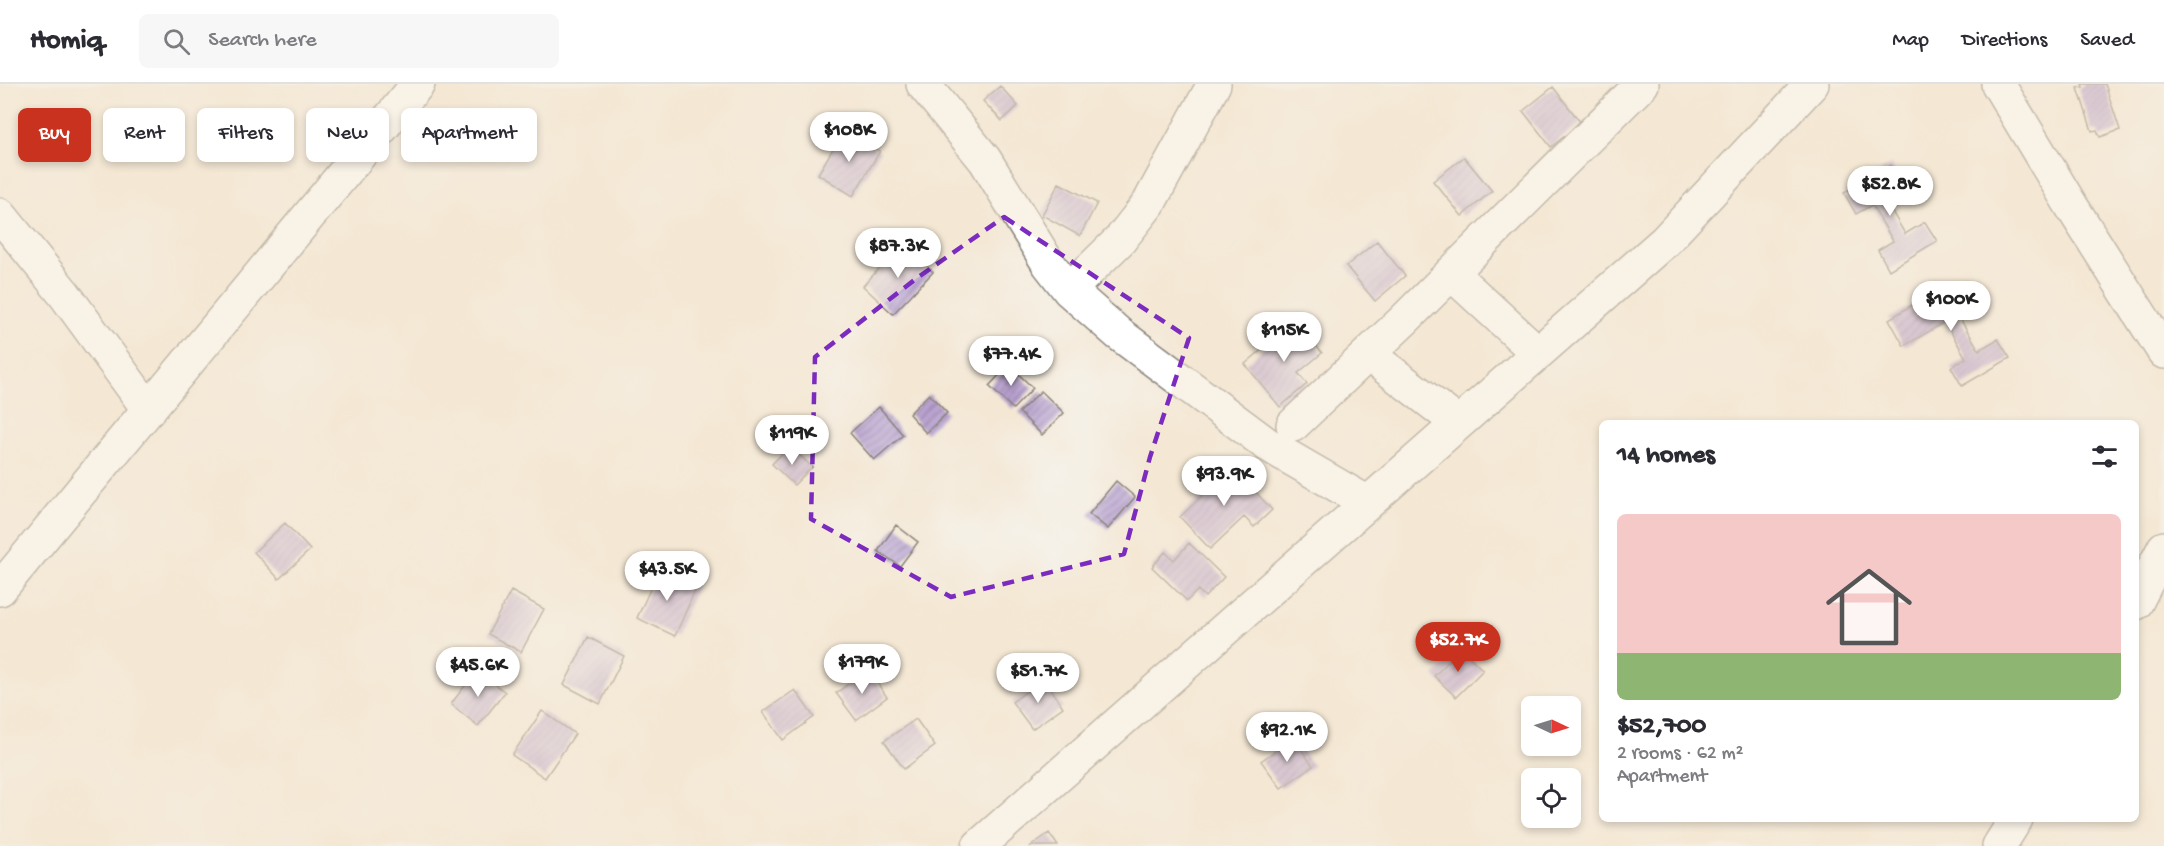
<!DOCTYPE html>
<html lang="en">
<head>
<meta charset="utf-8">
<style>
  :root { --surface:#fff; --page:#f7f7f7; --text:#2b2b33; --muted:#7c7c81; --line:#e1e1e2; --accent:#c8321e }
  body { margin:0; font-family:"Gochi Hand",sans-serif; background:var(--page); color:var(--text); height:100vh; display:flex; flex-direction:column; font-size:22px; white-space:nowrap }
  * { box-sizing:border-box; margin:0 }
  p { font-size:20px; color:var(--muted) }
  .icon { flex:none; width:33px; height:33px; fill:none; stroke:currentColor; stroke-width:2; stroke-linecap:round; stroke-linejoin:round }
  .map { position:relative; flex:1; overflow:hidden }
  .sheet { position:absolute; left:1599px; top:336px; width:540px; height:402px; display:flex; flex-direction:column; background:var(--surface); border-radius:9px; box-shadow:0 3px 9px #0003 }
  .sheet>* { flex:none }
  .guide { position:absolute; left:18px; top:24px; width:570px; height:54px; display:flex; gap:12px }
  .needle { width:39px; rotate:94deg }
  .fabs { position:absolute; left:1521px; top:612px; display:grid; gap:12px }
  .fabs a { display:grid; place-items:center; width:60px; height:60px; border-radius:9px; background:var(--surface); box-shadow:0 3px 9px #0003; font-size:30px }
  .price { position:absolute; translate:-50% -51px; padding:0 14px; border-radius:21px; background:#fff; color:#222; font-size:20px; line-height:39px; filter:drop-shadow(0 2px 3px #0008) }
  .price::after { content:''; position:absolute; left:50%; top:36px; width:18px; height:14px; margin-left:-9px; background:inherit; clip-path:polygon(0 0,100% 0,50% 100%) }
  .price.selected { background:var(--accent); color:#fff }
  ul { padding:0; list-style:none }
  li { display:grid; align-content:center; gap:12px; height:318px; padding:0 18px }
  li span { display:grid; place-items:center; height:186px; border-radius:9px; color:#555 }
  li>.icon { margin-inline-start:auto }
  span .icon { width:108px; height:108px; fill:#fffc; stroke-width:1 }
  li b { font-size:26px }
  h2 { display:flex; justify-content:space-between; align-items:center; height:72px; padding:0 18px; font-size:26px }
  .chip { padding:0 21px; border-radius:9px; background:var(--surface); box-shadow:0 3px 9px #0003; font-size:21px; line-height:54px }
  .chip.selected { background:var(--accent); color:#fff }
  header { display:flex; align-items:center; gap:36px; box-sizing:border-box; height:84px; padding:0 30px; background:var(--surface); border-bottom:2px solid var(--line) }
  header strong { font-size:28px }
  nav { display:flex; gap:33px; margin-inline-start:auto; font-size:21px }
  .search { width:420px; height:54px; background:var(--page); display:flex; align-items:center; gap:15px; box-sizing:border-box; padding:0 21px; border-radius:9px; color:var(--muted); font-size:22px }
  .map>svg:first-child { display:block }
  .building { fill:url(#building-hatch) }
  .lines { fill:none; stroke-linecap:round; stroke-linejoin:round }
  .minor-casing { stroke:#888278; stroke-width:36 }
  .highway-casing { stroke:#888278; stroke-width:36 }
  .minor { stroke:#fff; stroke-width:33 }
  .highway { stroke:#fff; stroke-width:33 }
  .marked { fill:none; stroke:#7b2cbf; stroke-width:4.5; stroke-dasharray:12 8; stroke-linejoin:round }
</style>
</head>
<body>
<header>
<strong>Homiq</strong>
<div class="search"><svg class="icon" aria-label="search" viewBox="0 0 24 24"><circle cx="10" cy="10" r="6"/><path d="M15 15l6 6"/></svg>Search here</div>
<nav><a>Map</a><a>Directions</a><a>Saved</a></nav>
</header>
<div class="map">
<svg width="2164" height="762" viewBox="0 0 2164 762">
  <defs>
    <pattern id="building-hatch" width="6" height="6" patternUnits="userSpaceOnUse" patternTransform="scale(1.5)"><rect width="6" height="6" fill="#b8a0cf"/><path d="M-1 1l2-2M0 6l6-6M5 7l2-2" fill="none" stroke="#9582a7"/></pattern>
  </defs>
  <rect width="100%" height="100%" fill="#f6f6f2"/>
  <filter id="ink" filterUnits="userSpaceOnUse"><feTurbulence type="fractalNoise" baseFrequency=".0167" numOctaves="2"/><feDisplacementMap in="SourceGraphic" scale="12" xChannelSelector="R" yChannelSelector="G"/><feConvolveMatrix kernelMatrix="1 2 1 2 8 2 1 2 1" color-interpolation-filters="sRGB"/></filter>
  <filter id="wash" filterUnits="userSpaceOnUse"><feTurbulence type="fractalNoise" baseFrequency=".008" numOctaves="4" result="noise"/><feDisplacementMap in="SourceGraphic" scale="24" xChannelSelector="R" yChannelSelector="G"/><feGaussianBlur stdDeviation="1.35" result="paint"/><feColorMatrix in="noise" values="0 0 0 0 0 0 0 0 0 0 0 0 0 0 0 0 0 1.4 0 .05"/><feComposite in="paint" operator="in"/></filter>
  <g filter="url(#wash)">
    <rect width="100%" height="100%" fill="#f4e7d4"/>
    <g id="blocks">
      <path class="building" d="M2082,0H2105L2120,46L2100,53L2097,46L2092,47L2078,4L2083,3Z
        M1000,2L1018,22L1002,37L983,17Z
        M1553,3L1581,39L1551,63L1523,27Z
        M844,46L880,67L853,112L818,90Z
        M1464,73L1492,107L1462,132L1433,97Z
        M1891,81L1904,102L1884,114L1905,150L1925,138L1937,157L1889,186L1878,166L1893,157L1872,121L1856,130L1844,109Z
        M1059,99L1097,119L1080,152L1042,131Z
        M1377,157L1405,192L1375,217L1346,182Z
        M903,159L933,188L893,230L863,202Z
        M1965,197L1977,219L1957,230L1979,266L1998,255L2010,274L1962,302L1951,283L1966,274L1945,238L1904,262L1889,235L1914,220L1917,226Z
        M1296,237L1322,269L1298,289L1307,300L1280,323L1245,280Z
        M1009,281L1033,304L1013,325L989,302Z
        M1041,307L1064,329L1042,351L1019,328Z
        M929,310L947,329L926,349L909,330Z
        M879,323L903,351L874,376L850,349Z
        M790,362L812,383L794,401L772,380Z
        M1233,383L1272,426L1254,443L1244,433L1210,465L1180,433L1208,406L1202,399L1218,384L1224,391Z
        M1116,397L1135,413L1108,445L1089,430Z
        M285,439L310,466L279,495L254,468Z
        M896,441L918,458L900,482L878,467Z
        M1189,459L1224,493L1205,513L1198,506L1187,517L1152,483L1165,468L1174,476Z
        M660,484L697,502L675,552L637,534Z
        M511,507L544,525L521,568L488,550Z
        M588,553L624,572L600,620L564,601Z
        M1461,565L1483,586L1456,613L1434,592Z
        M477,586L505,608L478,642L451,620Z
        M868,586L887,613L856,636L836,609Z
        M1044,595L1063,623L1032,645L1012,618Z
        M795,606L814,633L783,656L763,628Z
        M542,627L575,650L545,694L512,671Z
        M916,635L935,662L904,685L884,657Z
        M1293,654L1313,682L1281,704L1261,677Z
        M1049,749L1058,762H1031Z"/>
    </g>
  </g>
  <g filter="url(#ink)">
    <use href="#blocks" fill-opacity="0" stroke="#888278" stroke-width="1.5"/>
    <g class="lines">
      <g class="minor-casing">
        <path id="minor" d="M923,0L985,76L1048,179L1069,206L1119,250L1268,361L1368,419
          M1998,0L2072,123L2164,268
          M0,131L65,211L149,326
          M1451,189L1537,268
          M1069,206L1120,156L1149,119L1214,0
          M1368,270L1458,339
          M1293,341L1404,236L1642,0
          M0,505L418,0
          M979,762L1665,157L1812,0"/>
      </g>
      <g class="highway-casing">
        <path id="highway" d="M2136,519L2164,464
          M1999,762L2016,735"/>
      </g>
      <use href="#minor" class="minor"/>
      <use href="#highway" class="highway"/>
    </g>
  </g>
  <path d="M0 0H2164V762H0ZM1004,133L1189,254L1150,373L1124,470L951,513L811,435L815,273L917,194Z" fill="#f4e7d4" fill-opacity=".55" fill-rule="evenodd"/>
  <path class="marked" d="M1004,133L1189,254L1150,373L1124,470L951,513L811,435L815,273L917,194Z"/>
</svg>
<div class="fabs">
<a><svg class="needle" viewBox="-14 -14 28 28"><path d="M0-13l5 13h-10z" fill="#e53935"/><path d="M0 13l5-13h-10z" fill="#7c7c81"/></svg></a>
<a><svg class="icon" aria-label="locate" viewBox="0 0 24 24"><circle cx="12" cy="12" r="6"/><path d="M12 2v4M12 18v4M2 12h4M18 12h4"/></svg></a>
</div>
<b class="price" style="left:849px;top:79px">$108K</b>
<b class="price" style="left:1890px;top:133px">$52.8K</b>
<b class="price" style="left:898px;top:195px">$87.3K</b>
<b class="price" style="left:1951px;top:248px">$100K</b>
<b class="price" style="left:1284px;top:279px">$115K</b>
<b class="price" style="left:1011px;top:303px">$77.4K</b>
<b class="price" style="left:792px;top:382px">$119K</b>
<b class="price" style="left:1224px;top:423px">$93.9K</b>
<b class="price" style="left:667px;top:518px">$43.5K</b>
<b class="price selected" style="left:1458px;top:589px">$52.7K</b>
<b class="price" style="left:862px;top:611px">$179K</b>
<b class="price" style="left:478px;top:614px">$45.6K</b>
<b class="price" style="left:1038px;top:620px">$51.7K</b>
<b class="price" style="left:1287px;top:679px">$92.1K</b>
<div class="guide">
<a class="chip selected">Buy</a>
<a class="chip">Rent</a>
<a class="chip">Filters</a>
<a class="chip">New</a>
<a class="chip">Apartment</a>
</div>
<section class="sheet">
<h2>14 homes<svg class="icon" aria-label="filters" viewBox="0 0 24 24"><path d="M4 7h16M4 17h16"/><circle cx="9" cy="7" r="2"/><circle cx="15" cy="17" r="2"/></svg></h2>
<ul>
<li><span style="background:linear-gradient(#f6c9c9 75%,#8fb573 0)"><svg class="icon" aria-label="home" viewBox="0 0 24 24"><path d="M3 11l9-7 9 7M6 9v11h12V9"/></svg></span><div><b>$52,700</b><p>2 rooms · 62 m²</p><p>Apartment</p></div></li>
</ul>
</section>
</div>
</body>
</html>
